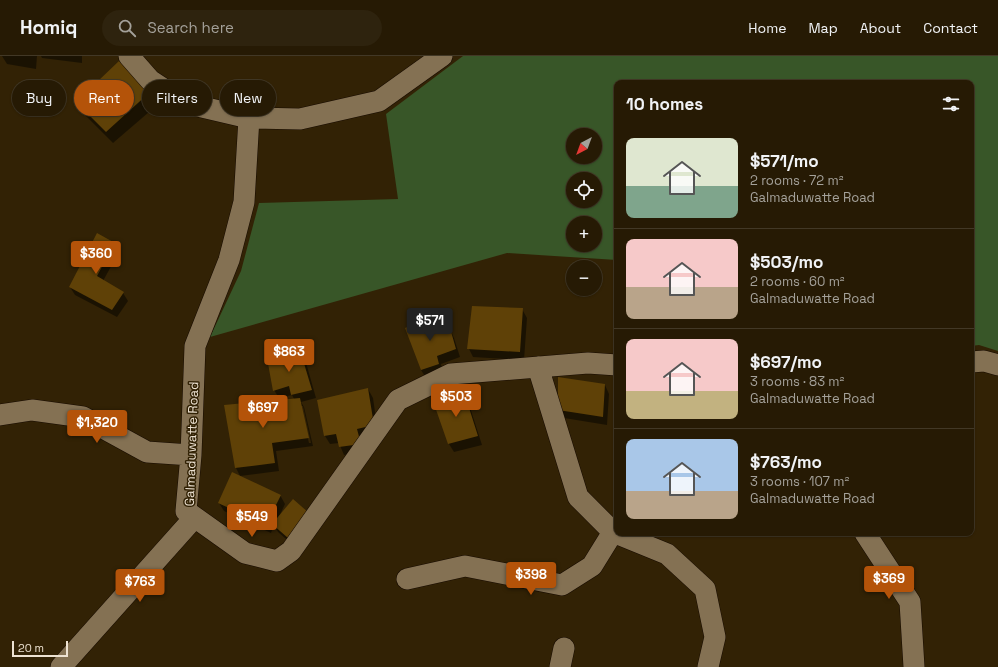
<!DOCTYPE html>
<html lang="en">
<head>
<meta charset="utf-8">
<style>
  :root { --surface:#261a04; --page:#2e230e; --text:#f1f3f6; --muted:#a4a19a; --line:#423826; --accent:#b45309 }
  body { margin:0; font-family:"Space Grotesk",sans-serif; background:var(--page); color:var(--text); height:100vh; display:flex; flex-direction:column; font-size:15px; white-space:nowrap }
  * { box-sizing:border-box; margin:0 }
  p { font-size:13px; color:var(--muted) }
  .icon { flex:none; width:22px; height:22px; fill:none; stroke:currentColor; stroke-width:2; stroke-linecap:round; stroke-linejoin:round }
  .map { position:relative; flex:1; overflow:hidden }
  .side { position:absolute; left:614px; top:24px; width:360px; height:456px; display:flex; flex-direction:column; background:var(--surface); border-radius:8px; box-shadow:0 1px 3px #0004,0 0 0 1px var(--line) }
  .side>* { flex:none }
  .top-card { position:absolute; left:12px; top:24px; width:380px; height:36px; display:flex; gap:8px }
  .needle { width:26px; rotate:221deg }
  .tools { position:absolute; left:566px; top:72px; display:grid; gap:8px }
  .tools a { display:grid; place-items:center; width:36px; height:36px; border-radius:50%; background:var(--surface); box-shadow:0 1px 3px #0004,0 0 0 1px var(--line); font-size:20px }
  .scale { position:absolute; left:12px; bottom:10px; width:56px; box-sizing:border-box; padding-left:4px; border:2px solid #ede2d2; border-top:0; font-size:11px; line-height:14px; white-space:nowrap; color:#ede2d2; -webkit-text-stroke:3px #322205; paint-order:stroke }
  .price { position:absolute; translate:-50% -34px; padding:0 9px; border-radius:4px; background:var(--accent); color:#fff; font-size:13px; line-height:26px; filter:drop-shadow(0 1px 2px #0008) }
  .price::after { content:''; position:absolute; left:50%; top:24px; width:12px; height:9px; margin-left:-6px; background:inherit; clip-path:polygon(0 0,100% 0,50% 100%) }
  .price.active { background:#222; color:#fff }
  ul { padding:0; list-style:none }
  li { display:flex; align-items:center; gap:12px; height:100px; padding:0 12px }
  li+li { border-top:1px solid var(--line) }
  li span { display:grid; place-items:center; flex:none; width:112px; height:80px; border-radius:8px; color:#555 }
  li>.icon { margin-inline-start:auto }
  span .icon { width:48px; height:48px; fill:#fffc; stroke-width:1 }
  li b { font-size:17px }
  h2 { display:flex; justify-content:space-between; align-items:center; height:48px; padding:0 12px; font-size:17px }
  .pill { padding:0 14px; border-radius:18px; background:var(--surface); box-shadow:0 1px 3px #0004,0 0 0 1px var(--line); font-size:14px; line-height:36px }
  .pill.active { background:var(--accent); color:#fff }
  header { display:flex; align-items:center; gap:24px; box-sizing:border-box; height:56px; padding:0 20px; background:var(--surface); border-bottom:1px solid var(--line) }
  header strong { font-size:19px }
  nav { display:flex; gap:22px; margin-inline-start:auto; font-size:14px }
  .search { width:280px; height:36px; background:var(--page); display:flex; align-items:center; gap:10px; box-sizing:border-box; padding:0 14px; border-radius:22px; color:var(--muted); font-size:15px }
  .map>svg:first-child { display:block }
  .forest { fill:#385628; fill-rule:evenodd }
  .shadow { fill:#0007; fill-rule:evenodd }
  .building { fill:#5f4107 }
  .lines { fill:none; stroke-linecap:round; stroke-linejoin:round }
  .street-casing { stroke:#170b00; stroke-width:22 }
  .street { stroke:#847153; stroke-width:21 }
  .labels { text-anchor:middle; stroke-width:3; stroke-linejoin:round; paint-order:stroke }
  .street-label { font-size:13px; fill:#ede2d2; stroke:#322205 }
</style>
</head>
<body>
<header>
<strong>Homiq</strong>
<div class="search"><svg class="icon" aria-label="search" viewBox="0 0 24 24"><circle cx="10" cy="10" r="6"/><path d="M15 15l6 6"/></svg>Search here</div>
<nav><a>Home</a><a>Map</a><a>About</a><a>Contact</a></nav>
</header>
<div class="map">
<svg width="998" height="611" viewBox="0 0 998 611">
  <rect width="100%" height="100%" fill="#322205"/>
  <path class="forest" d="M463,0H998V295L979,289L971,290V27H617V204L507,197L210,281L241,215L259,147L398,143L386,58ZM573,79H595V101H573ZM573,123H595V145H573ZM573,167H595V189H573Z"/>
  <path class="shadow" d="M2,0H37L36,13L7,8Z
    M41,0H82V7L42,2Z
    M119,7L149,38L156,50L113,87L84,58L77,46Z
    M114,188L119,196L103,225L123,237L128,245L117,261L75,239L70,231Z
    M522,253L527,262L524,304L473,301L469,293Z
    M436,260L443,275L450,273L454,282L460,301L441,308L443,317L426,322L421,314Z
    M300,295L305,303L316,342L301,346L304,351L313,390L276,395L279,415L240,420L236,412L294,343L292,339L279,342L274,334ZM300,350H303L311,387H309Z
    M605,329L609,338L607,369L564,362L559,353Z
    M368,333L373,342L378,377L365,396L344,399L339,387L330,388L325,380L318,345Z
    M464,337L468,345L482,389L454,396L449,388L435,346Z
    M280,439L285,448L279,461L293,489L278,476L274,469L271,477L224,455L219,447Z"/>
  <path class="building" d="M119,5L149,37L106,76L76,46Z
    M97,177L115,187L97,220L124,236L112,254L69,231Z
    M472,250L523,252L520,296L467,293Z
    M436,259L442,275L450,272L456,293L437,300L439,308L421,314L405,272Z
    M300,294L312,334L291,339L289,330L273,335L267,302Z
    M558,321L605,328L603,361L558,354Z
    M368,332L374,369L357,373L361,388L339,391L336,378L324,380L317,344Z
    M464,336L478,380L448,388L433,345Z
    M300,342L309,382L272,387L275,407L235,412L224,349Z
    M616,357H617V370L614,369Z
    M232,416L281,439L266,469L218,447Z
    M293,443L309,457L288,482L272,468Z"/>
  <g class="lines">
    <g class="street-casing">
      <path id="street" d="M129,0L150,24L185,47L249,62L300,63L379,45L442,0
        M249,62L244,146L229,204L195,290L191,399L186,455L245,497L277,505L291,495L398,344L451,318L588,307L617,309
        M971,306L984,305L998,309
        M538,311L578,441L613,476L667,498L705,533L715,581L708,611
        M0,359L32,354L83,361L147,396L191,399
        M865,477L910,546L914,611
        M407,523L465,510L562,529L592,510L613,476
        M61,611L194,462
        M560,611L564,592"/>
    </g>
    <use href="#street" class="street"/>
  </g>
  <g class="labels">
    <g class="street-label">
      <text transform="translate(191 388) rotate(-88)" y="5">Galmaduwatte Road</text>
    </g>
  </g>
</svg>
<div class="tools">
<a><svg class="needle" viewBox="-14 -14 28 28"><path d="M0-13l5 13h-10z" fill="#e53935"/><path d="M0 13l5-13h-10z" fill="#a4a19a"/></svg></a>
<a><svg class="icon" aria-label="locate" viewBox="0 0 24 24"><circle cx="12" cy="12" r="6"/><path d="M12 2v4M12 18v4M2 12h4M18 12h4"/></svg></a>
<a>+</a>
<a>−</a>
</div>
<div class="scale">20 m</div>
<b class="price" style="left:96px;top:219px">$360</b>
<b class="price active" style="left:430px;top:286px">$571</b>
<b class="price" style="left:289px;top:317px">$863</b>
<b class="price" style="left:456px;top:362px">$503</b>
<b class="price" style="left:263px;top:373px">$697</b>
<b class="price" style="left:97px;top:388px">$1,320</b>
<b class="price" style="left:252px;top:482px">$549</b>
<b class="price" style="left:531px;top:540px">$398</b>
<b class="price" style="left:889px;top:544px">$369</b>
<b class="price" style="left:140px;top:547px">$763</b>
<div class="top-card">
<a class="pill">Buy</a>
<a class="pill active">Rent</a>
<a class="pill">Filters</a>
<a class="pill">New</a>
</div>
<section class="side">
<h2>10 homes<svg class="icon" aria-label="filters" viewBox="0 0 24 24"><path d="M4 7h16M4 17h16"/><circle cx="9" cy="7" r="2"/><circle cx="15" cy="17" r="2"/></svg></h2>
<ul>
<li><span style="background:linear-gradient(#dfe7d0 60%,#7fa58c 0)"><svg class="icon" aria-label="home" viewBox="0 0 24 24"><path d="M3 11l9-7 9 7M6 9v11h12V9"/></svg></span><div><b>$571/mo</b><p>2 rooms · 72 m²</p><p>Galmaduwatte Road</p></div></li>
<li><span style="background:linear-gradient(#f6c9c9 60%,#b9a48a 0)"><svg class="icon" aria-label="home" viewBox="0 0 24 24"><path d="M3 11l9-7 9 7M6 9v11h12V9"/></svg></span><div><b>$503/mo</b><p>2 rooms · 60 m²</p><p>Galmaduwatte Road</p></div></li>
<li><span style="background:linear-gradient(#f6c9c9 65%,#c2b280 0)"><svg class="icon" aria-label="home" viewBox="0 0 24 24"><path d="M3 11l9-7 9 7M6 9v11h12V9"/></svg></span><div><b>$697/mo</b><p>3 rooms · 83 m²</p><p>Galmaduwatte Road</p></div></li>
<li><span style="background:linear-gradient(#a9c7e8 65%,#b9a48a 0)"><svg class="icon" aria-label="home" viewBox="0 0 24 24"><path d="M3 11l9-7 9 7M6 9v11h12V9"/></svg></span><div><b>$763/mo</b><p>3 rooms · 107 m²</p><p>Galmaduwatte Road</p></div></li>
</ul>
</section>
</div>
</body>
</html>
